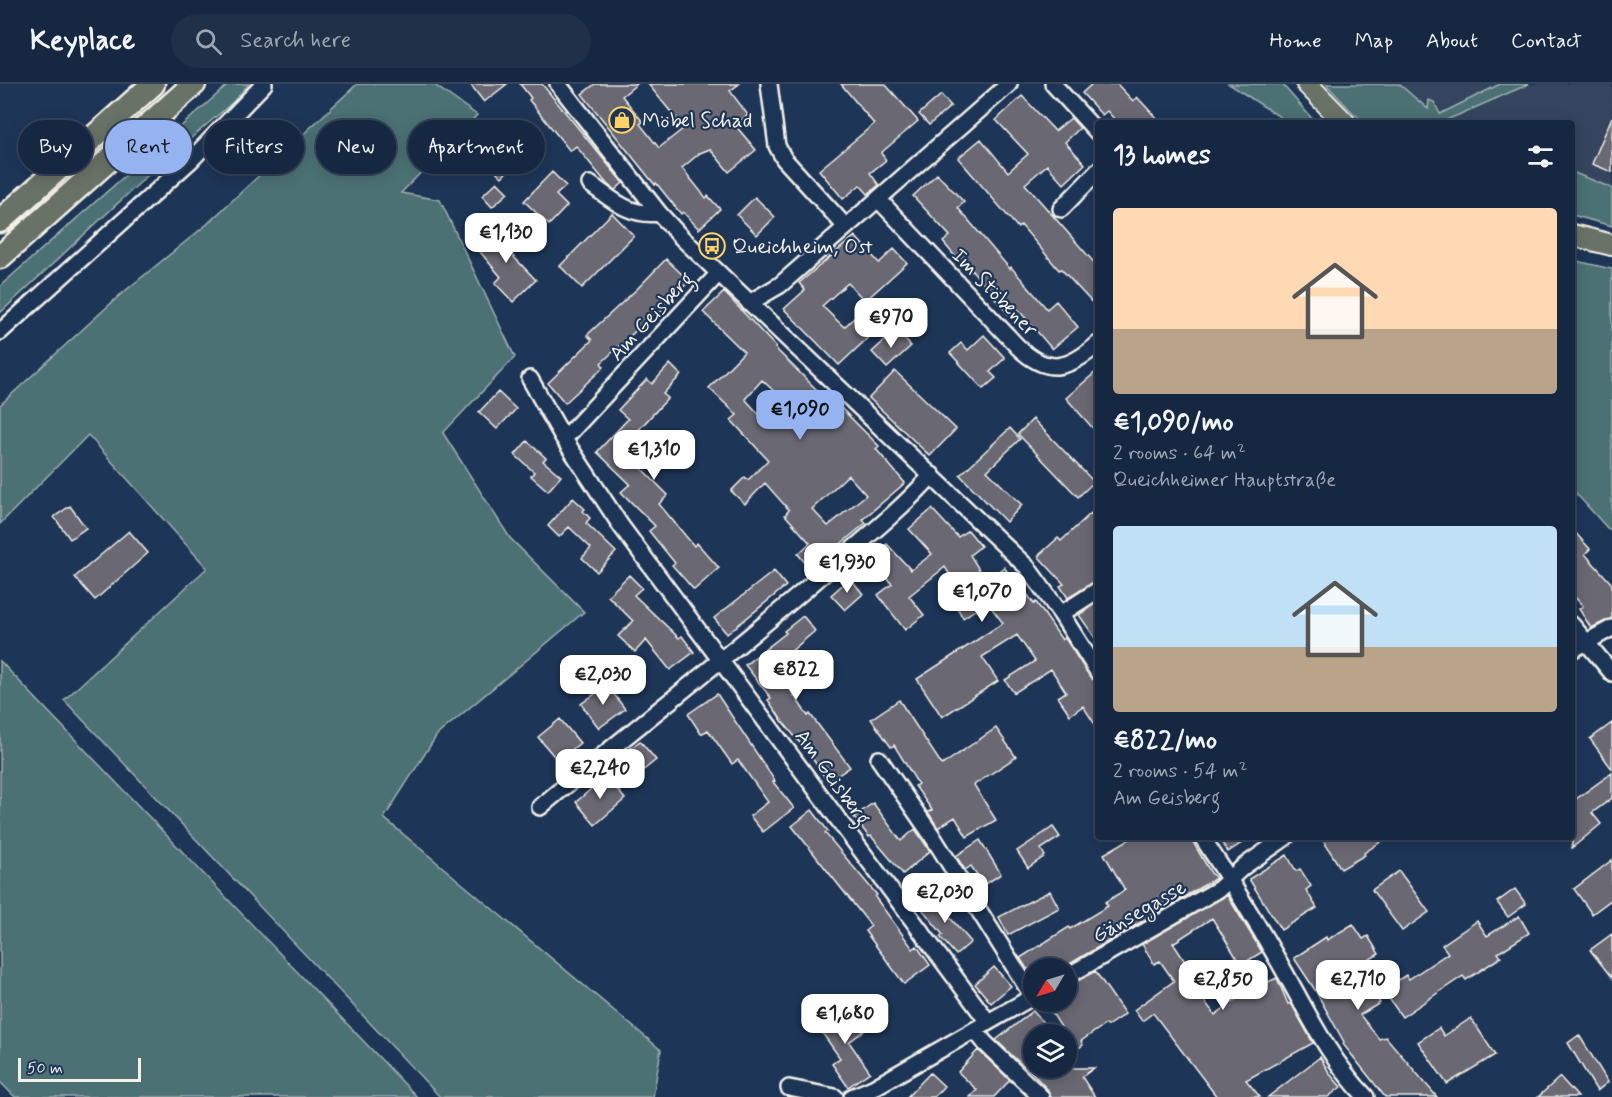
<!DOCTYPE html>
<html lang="en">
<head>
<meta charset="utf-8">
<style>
  :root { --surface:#162841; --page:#1f3048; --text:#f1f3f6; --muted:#9ea6b1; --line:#35445a; --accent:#95b2f1 }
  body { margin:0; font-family:Mynerve,sans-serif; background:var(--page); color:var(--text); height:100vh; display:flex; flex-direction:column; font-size:22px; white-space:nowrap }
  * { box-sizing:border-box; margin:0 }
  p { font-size:20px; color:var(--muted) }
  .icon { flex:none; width:33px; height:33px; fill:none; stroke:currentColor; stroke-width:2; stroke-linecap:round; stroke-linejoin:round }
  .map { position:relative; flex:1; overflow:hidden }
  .drawer { position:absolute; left:1095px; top:36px; width:480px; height:720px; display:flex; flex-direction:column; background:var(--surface); border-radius:6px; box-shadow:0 3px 15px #0003,0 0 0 2px var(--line) }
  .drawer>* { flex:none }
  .guide { position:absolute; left:18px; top:36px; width:570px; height:54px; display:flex; gap:12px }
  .needle { width:39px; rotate:232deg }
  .buttons { position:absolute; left:1023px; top:874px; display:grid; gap:12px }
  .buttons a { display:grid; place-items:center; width:54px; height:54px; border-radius:50%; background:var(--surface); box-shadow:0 3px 15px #0003,0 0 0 2px var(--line); font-size:30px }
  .scale { position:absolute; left:18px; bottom:15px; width:123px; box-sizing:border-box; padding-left:6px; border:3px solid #f4f1e8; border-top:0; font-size:16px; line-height:21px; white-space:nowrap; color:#f4f1e8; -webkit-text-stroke:4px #1d3557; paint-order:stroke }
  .price { position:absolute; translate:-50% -51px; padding:0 14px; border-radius:12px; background:#fff; color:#222; font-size:20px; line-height:39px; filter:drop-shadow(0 2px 3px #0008) }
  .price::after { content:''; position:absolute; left:50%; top:36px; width:18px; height:14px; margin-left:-9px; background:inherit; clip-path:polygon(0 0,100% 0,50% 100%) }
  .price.current { background:var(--accent); color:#111 }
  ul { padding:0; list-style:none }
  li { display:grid; align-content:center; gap:12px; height:318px; padding:0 18px }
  li span { display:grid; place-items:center; height:186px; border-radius:6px; color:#555 }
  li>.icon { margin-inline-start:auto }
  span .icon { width:108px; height:108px; fill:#fffc; stroke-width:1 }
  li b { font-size:26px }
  h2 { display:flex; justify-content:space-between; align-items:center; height:72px; padding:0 18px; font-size:26px }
  .pill { padding:0 21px; border-radius:27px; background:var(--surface); box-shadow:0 3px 15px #0003,0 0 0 2px var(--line); font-size:21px; line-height:54px }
  .pill.current { background:var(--accent); color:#111 }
  header { display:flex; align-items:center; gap:36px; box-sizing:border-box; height:84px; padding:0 30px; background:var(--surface); border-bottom:2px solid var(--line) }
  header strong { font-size:28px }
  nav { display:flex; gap:33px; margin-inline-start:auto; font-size:21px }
  .search { width:420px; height:54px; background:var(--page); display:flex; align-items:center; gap:15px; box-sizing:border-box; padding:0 21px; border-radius:33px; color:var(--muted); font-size:22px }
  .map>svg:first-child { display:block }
  .built { fill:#34445f }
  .green { fill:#4b7174; stroke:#a0b1ae; stroke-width:1.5 }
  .building { fill:#696773; stroke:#f4f1e8; stroke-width:1.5; fill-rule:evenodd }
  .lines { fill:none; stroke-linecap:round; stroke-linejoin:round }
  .minor-casing { stroke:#f4f1e8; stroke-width:20 }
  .major-casing { stroke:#f4f1e8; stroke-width:24 }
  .highway-casing { stroke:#f4f1e8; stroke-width:27 }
  .minor { stroke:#1d3557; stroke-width:15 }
  .major { stroke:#697266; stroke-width:20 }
  .highway { stroke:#697266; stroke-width:22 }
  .labels { text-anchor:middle; stroke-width:4.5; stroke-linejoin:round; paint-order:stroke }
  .poi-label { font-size:21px; fill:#f4f1e8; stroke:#1d3557; text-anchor:start }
  .street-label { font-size:21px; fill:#f4f1e8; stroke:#1d3557 }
</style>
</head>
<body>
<header>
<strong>Keyplace</strong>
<div class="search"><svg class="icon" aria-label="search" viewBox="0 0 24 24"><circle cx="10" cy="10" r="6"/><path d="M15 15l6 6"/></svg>Search here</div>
<nav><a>Home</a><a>Map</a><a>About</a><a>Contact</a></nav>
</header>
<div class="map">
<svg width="1612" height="1013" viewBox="0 0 1612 1013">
  <rect width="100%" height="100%" fill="#1d3557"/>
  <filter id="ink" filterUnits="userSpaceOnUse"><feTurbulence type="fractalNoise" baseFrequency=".0167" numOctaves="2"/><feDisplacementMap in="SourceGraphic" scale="12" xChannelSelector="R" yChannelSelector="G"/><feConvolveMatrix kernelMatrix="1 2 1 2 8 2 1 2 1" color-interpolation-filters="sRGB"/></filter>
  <g filter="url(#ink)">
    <path class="built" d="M1341,0H1612V143L1572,133V39H1382Z"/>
    <path class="green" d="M229,0H249L233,18L146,93L0,229V202Z
      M357,0H433L477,31L401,109L440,116L515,273L443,349L510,454L584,528L437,651L384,734L661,966L653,1013H440L64,616L207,484L88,351L0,440V321L120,211L206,141Z
      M1229,0H1282L1316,39H1289Z
      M1326,0H1399L1428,25L1429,16L1434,18L1440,30L1500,0H1529L1440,39H1367L1354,30Z
      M1572,88L1612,104V142L1572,131Z
      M1572,176L1612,185V444L1609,446L1572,405Z
      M0,577L417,1013H15L0,998Z"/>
    <path class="building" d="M470,0H507L484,18Z
      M520,0H542L623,99L615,106L607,100L576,62L570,67L529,16L531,14Z
      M595,0H637L622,12L643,38L640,40L659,64L684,44L648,0H739L730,7L748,31L735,41L756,66L729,88L710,65L700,69L682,84L706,114L708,112L720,125L699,145L683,128L681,130L656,99L655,101L582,10Z
      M841,0H885L918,37L881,69L886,76L870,89L879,101L868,110L860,101L843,115L819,86L874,40Z
      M1092,0H1117L1133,17L1137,13L1161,39H1118L1107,27L1102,31L1082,9Z
      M941,11L951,22L929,41L919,30Z
      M1022,12L1055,47L1071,34L1080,44L1065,58L1085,80L1064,100L1047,81L1025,100L1098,183V225L1061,185L1059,186L1021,141L1018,144L958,74L981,55L1008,88L1028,70L996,36Z
      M1612,33V88L1592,80Z
      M503,60L519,75L502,93L486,78Z
      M552,88L566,102L556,111L567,122L549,141L524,117Z
      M937,90L964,118L958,124L1010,185L1011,183L1047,225L1056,217L1078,243L1052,265L1016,223L1008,230L972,186L969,189L943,158L950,152L913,112Z
      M497,98L508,109L492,123L482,112Z
      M755,113L775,133L757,151L737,131Z
      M612,129L634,152L582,204L560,182Z
      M500,142L518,162L510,169L536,196L513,218L495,199L501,193L476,163Z
      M855,152L879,179L894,165L907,179L865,217L848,199L822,222L844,243L854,234L870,252L839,281L784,225L805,206L799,199Z
      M666,175L689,197L660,229L657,227L601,279L604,283L565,319L548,299L592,256L587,251L637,205Z
      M724,208L776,263L775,264L838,327L841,324L879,362L876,365L905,399L863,435L866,439L810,485L798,470L810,459L785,431L789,426L765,399L745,420L731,407L745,393L748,396L768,376L731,336L737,331L709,304L744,268L703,228ZM762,296L792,324L771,343L745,315ZM848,391L866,411L828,442L812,425Z
      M896,246L911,262L887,284L872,268Z
      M984,251L1005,274L990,288L996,294L983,305L950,269L961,259L968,266Z
      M670,280L681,291L663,310L668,314L631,354L644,366L634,377L668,411L659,420L694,462L697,459L719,484L694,506L672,481L675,479L649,447L655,442L621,408L630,400L597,368L628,335L618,326L647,295L652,300Z
      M1098,286V350L1066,314Z
      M895,287L956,345L930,372L869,314Z
      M498,308L516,325L497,345L479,328Z
      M1033,335L1094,398L1078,413L1018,350Z
      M1010,344L1020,355L987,387L1022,421L1006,438L960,391Z
      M527,357L546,374L543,377L561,392L548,407L531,392L534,388L515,371Z
      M573,414L585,425L583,427L590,434L586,439L616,468L597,488L582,474L591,464L569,443L559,453L548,442Z
      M70,422L86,444L70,455L54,433Z
      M932,425L958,453L968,446L981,462L970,471L986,497L1004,483L1018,502L1020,500L1034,520L1036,518L1062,556L1065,554L1090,593L1098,598V645L1083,622L1070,631L1058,613L1066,608L1051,585L1014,609L1005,596L1035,577L1017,551L982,573L998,597L942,633L917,595L1003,539L987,518L963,534L956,522L966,516L945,483L909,512L924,531L905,546L878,511L892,500L870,476L887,460L911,486L932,470L909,445Z
      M1091,429L1098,437V496L1068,514L1060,502L1064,500L1038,472L1058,454L1061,457Z
      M1572,445L1590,465L1585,470L1612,500V534L1591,544L1579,525L1583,522L1572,510Z
      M129,447L148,469L95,516L75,493Z
      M774,487L786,502L727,550L714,534Z
      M629,491L642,504L634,511L679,554L682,552L694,568L670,586L646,556L635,568L618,552L633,537L608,512Z
      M850,494L863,510L845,526L831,511Z
      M1098,518V558L1079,531Z
      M803,532L815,547L782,575L784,578L776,585L808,632L810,630L850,683L828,698L812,674L783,638L768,616L771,614L745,581L786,549L784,547Z
      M607,601L625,625L599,644L581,620Z
      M717,610L775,697L773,698L794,724L763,748L750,732L768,718L738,676L732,680L708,646L701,650L688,630Z
      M899,616L942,681L996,644L1016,673L974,701L996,736L967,753L955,733L938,744L928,728L932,726L915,702L918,700L894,661L891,663L871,635Z
      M560,635L580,659L558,677L538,653Z
      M1612,639V685L1590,655Z
      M640,657L656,676L635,693L620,673Z
      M1612,689V714L1592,729L1601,740L1572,764V718Z
      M606,692L625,715L595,741L576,718Z
      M873,719L901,757L915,745L930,767L903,790L871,752L869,753L854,733Z
      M812,726L828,747L825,749L877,811L875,813L913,865L917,862L930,881L904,900L865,847L871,842L792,742Z
      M1053,743L1060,753L1041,765L1045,772L1028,784L1017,767Z
      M1133,753H1190L1211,789L1216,794L1061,885H1027L1020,874L1069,843L1070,845L1108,822L1105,818L1125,806L1104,770Z
      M1218,753H1251L1228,768Z
      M1321,753H1388L1364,769L1365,771L1341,785Z
      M980,756L1001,790L984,801L971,782L965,786L956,772Z
      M1287,771L1296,787L1300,785L1311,802L1306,806L1317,824L1281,846L1249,795Z
      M1612,776V815L1592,830L1574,805Z
      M1399,787L1429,828L1402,847L1372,806Z
      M1515,805L1526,820L1508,833L1497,818Z
      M1050,807L1059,824L1008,851L999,833Z
      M935,809L949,827L946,829L971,858L956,871L940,853L943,851L919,821Z
      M1227,811L1262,868L1241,881L1212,834L1173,859L1204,907L1199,910L1215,931L1247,907L1277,894L1288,920L1291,919L1313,959L1246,996L1260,1013H1217L1153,929L1142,937L1134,926L1174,897L1160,877L1154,880L1142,860Z
      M1519,832L1529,849L1498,869L1501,873L1466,896L1463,892L1402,933L1383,906L1406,891L1409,895L1448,869L1442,861L1477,837L1487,852Z
      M1353,840L1363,855L1368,852L1379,870L1358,882L1380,919L1360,931L1379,955L1386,953L1437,1013H1385L1343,960L1344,958L1315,906L1294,874L1326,853L1327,856Z
      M1612,850V894L1590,866Z
      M994,883L1011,902L991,919L975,900Z
      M1095,887L1125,930L1107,942L1106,940L1081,957L1083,961L1066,973V951H1034V984H1094L1082,993L1095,1013H1050L1048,1006L1024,980L1023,982L996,956L1033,927L1052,949L1061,943L1045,918H1066V903Z
      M848,922L865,946L849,958L870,988L848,1003L832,980L840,974L818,943Z
      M1471,934L1495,971L1447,1000L1418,958L1439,944L1444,952Z
      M1579,951L1608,998L1597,1007L1568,959Z
      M978,966L1010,996L994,1013H970L977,1006L958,988Z
      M1320,973L1330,990L1341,1003L1328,1013H1268Z
      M930,989L944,1002L934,1013H907Z
      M1560,993L1578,1013H1538Z"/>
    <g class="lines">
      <g class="minor-casing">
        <path id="minor" d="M558,0L659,129L681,153L1027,483L1061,530L1098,588
          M769,0L777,62L784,75L846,143
          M1053,0L1098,49
          M590,100C613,116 630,133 659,129
          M878,115L1018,263C1048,292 1069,285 1098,260
          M1061,125L1098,87
          M719,189L564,355L621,442L988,938
          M749,219L780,201L1009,0
          M0,248L190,77L264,0
          M530,295L564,355
          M1061,530L1098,506
          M1572,541L1612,589
          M1572,566L1612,544
          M879,675L931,750L1033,913
          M540,723C633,645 729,572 821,492C858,460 899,428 932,391
          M1202,753C1229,794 1255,836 1279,878C1306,925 1328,974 1366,1013
          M1066,893L1219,805L1243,783L1286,753
          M975,946L985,959L1041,1013
          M789,1004L835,1013
          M852,1013L873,1004L1034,912"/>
      </g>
      <g class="major-casing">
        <path id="major" d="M1307,0L1345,39
          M1572,151L1612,161"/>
      </g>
      <g class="highway-casing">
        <path id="highway" d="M0,137L153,0
          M0,173L194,0"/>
      </g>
      <use href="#minor" class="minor"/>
      <use href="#major" class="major"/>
      <use href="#highway" class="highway"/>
    </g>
  </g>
  <defs>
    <g id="shop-ring" transform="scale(1.35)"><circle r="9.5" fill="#1d3557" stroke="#ffd166" stroke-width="1.5"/><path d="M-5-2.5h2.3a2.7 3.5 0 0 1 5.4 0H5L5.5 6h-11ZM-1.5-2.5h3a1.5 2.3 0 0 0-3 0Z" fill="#ffd166"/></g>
    <g id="bus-ring" transform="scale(1.35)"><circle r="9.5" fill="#1d3557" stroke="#ffd166" stroke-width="1.5"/><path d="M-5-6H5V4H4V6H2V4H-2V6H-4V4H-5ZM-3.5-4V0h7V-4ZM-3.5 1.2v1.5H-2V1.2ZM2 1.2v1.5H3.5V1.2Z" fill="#ffd166"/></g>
  </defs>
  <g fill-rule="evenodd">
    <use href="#shop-ring" x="622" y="36"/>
    <use href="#bus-ring" x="712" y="162"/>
  </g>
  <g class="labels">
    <g class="poi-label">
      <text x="642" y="43">Möbel Schad</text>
      <text x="732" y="169">Queichheim, Ost</text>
    </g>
    <g class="street-label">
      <text transform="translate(995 208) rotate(46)" y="7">Im Stöbener</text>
      <text transform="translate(651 232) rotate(-47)" y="7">Am Geisberg</text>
      <text transform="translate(833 693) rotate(54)" y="7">Am Geisberg</text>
      <text transform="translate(1139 827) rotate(-30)" y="7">Gänsegasse</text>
    </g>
  </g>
</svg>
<div class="buttons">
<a><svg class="needle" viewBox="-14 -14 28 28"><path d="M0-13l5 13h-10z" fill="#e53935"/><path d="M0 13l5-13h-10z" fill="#9ea6b1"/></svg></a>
<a><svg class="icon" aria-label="layers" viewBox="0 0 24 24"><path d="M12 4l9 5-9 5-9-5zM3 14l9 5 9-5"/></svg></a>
</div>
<div class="scale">50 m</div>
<b class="price" style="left:506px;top:180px">€1,130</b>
<b class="price" style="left:891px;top:265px">€970</b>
<b class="price current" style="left:800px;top:357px">€1,090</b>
<b class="price" style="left:654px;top:397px">€1,310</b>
<b class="price" style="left:847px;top:510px">€1,930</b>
<b class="price" style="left:982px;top:539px">€1,070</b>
<b class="price" style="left:796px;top:617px">€822</b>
<b class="price" style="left:603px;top:622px">€2,030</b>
<b class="price" style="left:600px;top:716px">€2,240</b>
<b class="price" style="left:945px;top:840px">€2,030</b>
<b class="price" style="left:1223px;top:927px">€2,850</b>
<b class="price" style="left:1358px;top:927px">€2,710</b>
<b class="price" style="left:845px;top:961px">€1,680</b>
<div class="guide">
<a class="pill">Buy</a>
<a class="pill current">Rent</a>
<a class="pill">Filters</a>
<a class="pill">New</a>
<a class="pill">Apartment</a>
</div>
<section class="drawer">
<h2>13 homes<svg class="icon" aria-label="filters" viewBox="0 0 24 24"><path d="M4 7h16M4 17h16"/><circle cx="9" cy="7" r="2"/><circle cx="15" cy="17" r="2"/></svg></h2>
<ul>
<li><span style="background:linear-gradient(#ffd9b3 65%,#b9a48a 0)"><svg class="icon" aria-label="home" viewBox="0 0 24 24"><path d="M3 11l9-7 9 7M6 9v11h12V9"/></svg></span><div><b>€1,090/mo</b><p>2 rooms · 64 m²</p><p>Queichheimer Hauptstraße</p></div></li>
<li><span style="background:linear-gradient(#bfe0f5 65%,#b9a48a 0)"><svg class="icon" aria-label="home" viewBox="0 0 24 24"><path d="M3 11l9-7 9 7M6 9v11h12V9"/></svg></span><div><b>€822/mo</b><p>2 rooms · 54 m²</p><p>Am Geisberg</p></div></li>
</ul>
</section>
</div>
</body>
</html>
